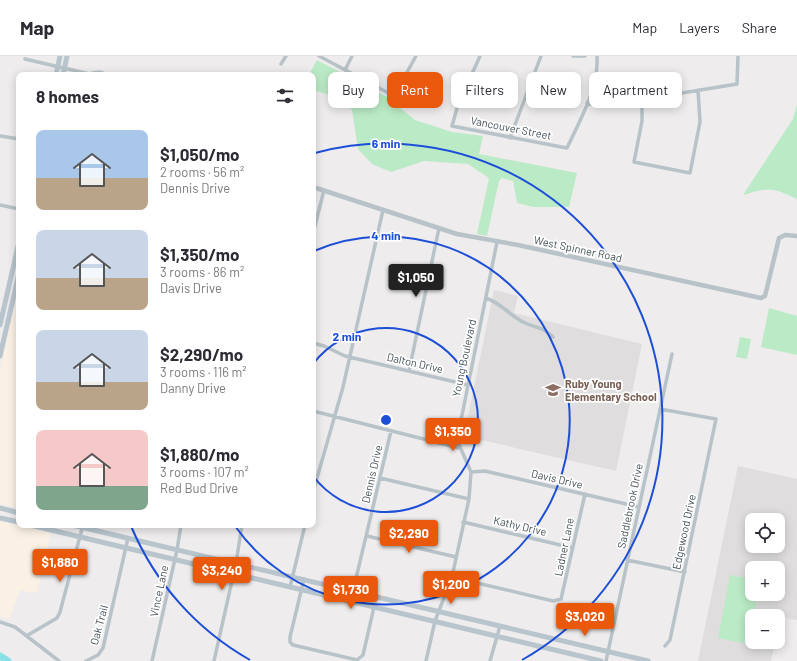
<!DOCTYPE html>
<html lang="en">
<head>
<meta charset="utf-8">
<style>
  :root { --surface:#fff; --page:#f2f2f3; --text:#2b2b33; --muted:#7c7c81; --line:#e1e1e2; --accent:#ea580c }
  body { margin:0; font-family:Barlow,sans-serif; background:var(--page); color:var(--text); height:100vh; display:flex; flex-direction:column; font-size:15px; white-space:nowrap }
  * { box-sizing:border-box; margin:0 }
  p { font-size:13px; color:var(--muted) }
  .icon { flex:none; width:22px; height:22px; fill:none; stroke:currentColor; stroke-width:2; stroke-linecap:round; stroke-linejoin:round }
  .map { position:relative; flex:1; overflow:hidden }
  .sheet { position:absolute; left:16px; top:16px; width:300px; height:456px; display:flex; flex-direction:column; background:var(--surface); border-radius:8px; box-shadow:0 2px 10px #0003 }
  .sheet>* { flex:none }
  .hud { position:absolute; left:328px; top:16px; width:380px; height:36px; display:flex; gap:8px }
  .buttons { position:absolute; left:745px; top:457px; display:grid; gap:8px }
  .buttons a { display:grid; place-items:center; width:40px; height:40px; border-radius:8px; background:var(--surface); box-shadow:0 2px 10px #0003; font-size:20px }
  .price { position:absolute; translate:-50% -34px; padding:0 9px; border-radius:4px; background:var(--accent); color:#fff; font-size:13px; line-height:26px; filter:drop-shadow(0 1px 2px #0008) }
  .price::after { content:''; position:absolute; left:50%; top:24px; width:12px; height:9px; margin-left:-6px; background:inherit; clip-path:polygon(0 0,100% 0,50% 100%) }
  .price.on { background:#222; color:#fff }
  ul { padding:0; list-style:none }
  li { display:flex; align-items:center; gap:12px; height:100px; padding:0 20px }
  li span { display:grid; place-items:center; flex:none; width:112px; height:80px; border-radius:8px; color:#555 }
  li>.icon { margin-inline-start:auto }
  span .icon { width:48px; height:48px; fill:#fffc; stroke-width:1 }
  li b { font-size:17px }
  h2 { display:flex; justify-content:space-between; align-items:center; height:48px; padding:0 20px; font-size:17px }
  .chip { padding:0 14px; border-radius:8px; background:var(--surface); box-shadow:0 2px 10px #0003; font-size:14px; line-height:36px }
  .chip.on { background:var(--accent); color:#fff }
  header { display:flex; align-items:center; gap:24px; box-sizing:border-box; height:56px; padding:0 20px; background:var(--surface); border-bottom:1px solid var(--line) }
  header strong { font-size:19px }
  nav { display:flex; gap:22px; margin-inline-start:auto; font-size:14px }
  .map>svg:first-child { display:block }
  .commercial { fill:#faf0e4 }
  .education { fill:#dfdddd; fill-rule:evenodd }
  .green { fill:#bbebc6 }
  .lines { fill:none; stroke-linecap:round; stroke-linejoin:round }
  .river { stroke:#89e1e7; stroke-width:7 }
  .minor { stroke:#b7c3c8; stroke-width:3.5 }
  .tertiary { stroke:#b7c3c8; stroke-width:4.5 }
  .secondary { stroke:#b8c5cd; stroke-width:5 }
  .ring { fill:none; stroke:#1d4ed8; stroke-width:2 }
  .labels { text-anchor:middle; stroke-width:3.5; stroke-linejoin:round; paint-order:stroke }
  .street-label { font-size:11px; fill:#455258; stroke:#fff }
  .education-label { font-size:11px; font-weight:bold; fill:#785e54; stroke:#fff; text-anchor:start }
  .centre { fill:#1d4ed8; stroke:#fff; stroke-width:2 }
  .ring-label { font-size:12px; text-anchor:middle; font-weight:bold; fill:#1d4ed8; stroke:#fff; stroke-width:3.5; stroke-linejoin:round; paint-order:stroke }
</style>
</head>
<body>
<header>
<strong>Map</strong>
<nav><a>Map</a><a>Layers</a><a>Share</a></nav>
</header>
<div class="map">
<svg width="797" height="605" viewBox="0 0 797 605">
  <rect width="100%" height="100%" fill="#eeecec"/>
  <path class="commercial" d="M19,230V452L0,448V314Z
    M0,465L51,477L37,536L34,537L20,534L9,563L0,561Z"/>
  <path class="education" d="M494,234L518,240L514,257L642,288L616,415L464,380Z
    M738,410L797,423V564L781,561L778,573V560H752V586H775L771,605H698ZM752,464H778V490H752ZM752,512H778V538H752Z"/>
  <path class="green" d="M317,4L385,40L415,64L452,76L483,80L479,98L577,117L569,151H533L517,147L513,125L502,122L499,125L487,180L477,178L489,122L468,108L424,105L391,116L372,108L358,93L352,54L336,41L313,34V19H309Z
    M797,48V143C772,131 769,131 743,139L793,63Z
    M769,252L797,260V299L761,291Z
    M740,281L751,283L747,303L736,301Z
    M730,519L752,523V538H758L754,560H752L748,588L718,582Z"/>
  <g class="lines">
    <path class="river" d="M0,600L8,605"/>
    <path class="minor" d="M319,0L394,40L416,0
      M480,0L458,49L452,70L567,92C580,64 599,32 597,0
      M573,0H585
      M25,3L94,19
      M281,8L286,0
      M345,14L352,0
      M92,17L99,16L109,19
      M642,44V65L634,106L690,117L700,66L698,34
      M587,47L602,50L737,28L738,0
      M0,80L19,83
      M510,82L541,0
      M0,149L19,153
      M313,178L324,134
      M486,242C501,247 509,259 523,266C535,272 542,270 553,281
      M313,287L324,290L345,300L468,329
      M409,315L439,172
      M660,353L716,363L670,584L665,590
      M313,355L459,392
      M471,416L485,415L639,451
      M380,422L469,443
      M313,436L343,331L383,154
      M463,466L573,492
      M367,480L456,501
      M627,504L685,516
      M452,521L553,545L561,543L585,438
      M304,523L290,581V586L293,589L357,604L363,599L374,551
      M290,531L305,469
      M353,535L391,375
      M0,566L15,571L59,605
      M28,579L57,562L60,556L83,469
      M86,605L98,599L103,592L128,482
      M152,605L177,494L181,469
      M214,605L236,507L242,469
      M426,605L435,565L452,521L469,443L471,416L457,384L497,186
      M490,605L500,570
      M606,605L672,298"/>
    <path class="tertiary" d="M313,131L457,178L518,189L761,242L765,240L766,236L779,182L785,179L797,180"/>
    <path class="secondary" d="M56,19L60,0
      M63,19L67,0
      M0,269L19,186
      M0,300L19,217
      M0,452L19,457
      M0,462L19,466
      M30,469L601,605
      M72,469L648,605"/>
  </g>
  <g class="ring">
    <path d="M313 308A92 92 0 1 1 313 420"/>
    <path d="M314 195A184 184 0 1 1 235 470"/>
    <path d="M250 604A276 276 0 0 1 131 470M315 97A276 276 0 0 1 522 604"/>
  </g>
  <defs>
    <g id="school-bare" transform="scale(1.2)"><path d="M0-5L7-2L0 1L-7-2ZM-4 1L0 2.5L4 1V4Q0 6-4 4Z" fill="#8d6e63" stroke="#fff" stroke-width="2.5" paint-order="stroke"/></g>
  </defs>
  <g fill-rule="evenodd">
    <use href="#school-bare" x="553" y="334"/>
  </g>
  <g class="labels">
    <g class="street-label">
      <text transform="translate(511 72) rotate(11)" y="4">Vancouver Street</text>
      <text transform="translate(578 193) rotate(12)" y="4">West Spinner Road</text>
      <text transform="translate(464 302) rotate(-78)" y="4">Young Boulevard</text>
      <text transform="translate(415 307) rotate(13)" y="4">Dalton Drive</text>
      <text transform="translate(372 418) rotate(-77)" y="4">Dennis Drive</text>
      <text transform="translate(557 423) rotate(13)" y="4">Davis Drive</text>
      <text transform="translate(630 450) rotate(-78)" y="4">Saddlebrook Drive</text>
      <text transform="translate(520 470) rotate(13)" y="4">Kathy Drive</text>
      <text transform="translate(684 476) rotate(-78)" y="4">Edgewood Drive</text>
      <text transform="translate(564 491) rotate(-78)" y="4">Ladner Lane</text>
      <text transform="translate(159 535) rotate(-78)" y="4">Vince Lane</text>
      <text transform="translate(99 569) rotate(-75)" y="4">Oak Trail</text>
    </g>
    <g class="education-label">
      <text x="565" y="332">Ruby Young<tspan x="565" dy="13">Elementary School</tspan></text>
    </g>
  </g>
  <circle cx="386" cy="364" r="6" class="centre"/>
  <g class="ring-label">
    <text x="386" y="92">6 min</text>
    <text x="386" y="184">4 min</text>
    <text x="347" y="285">2 min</text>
  </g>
</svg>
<div class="buttons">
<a><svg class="icon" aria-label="locate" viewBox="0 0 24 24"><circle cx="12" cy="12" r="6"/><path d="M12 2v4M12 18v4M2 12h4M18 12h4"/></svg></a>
<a>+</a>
<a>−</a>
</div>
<b class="price on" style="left:416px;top:242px">$1,050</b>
<b class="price" style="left:453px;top:396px">$1,350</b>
<b class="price" style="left:409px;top:498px">$2,290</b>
<b class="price" style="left:60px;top:527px">$1,880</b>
<b class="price" style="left:222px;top:535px">$3,240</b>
<b class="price" style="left:451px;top:549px">$1,200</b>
<b class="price" style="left:351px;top:554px">$1,730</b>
<b class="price" style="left:585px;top:581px">$3,020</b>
<div class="hud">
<a class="chip">Buy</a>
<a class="chip on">Rent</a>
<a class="chip">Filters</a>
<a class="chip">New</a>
<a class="chip">Apartment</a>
</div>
<section class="sheet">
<h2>8 homes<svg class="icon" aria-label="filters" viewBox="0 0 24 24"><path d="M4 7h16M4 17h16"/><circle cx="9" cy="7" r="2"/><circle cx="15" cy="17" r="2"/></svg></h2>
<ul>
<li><span style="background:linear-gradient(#a9c7e8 60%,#b9a48a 0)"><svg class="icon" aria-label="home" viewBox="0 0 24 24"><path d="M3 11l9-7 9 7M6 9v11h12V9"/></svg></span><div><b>$1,050/mo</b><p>2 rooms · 56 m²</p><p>Dennis Drive</p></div></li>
<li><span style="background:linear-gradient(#c9d6e8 60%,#b9a48a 0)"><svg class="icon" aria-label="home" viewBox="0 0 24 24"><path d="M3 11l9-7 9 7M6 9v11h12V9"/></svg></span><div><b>$1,350/mo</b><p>3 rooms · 86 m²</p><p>Davis Drive</p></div></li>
<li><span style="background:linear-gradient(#c9d6e8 65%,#b9a48a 0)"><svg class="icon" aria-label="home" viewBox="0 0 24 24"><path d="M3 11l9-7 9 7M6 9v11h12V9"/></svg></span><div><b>$2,290/mo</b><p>3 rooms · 116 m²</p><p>Danny Drive</p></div></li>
<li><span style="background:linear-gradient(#f6c9c9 70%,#7fa58c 0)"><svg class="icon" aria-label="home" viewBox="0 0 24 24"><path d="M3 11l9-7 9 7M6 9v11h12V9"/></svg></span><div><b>$1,880/mo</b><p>3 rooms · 107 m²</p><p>Red Bud Drive</p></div></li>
</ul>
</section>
</div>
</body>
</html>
